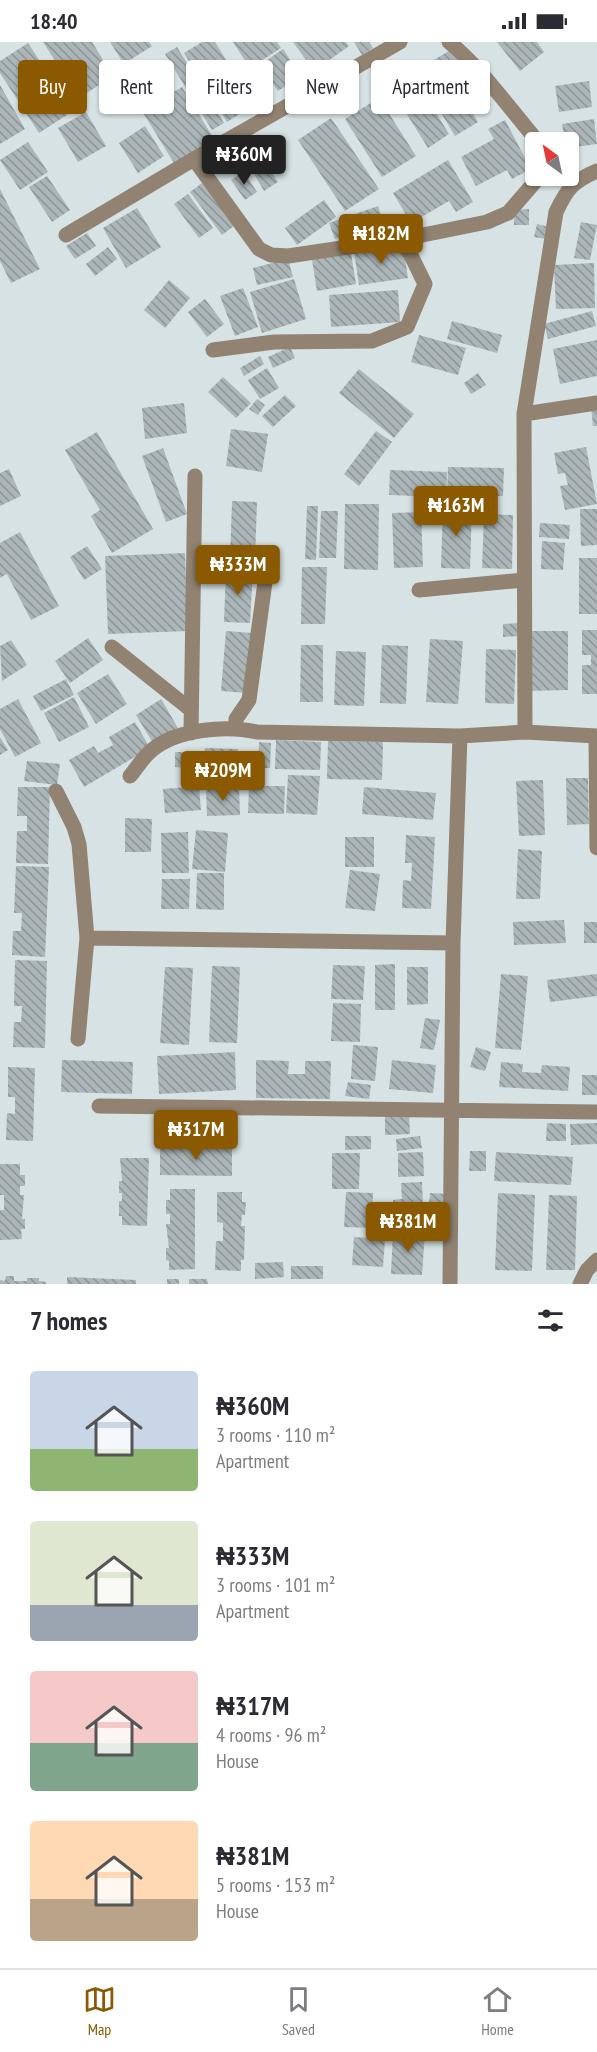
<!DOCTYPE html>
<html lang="en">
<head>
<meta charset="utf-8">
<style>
  :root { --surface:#fff; --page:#f2f2f3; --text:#2b2b33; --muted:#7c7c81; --line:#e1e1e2; --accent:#8a5900 }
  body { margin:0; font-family:"PT Sans Narrow",sans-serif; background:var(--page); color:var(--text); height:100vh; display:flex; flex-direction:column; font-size:22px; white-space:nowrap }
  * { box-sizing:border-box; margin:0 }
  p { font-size:20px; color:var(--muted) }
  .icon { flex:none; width:33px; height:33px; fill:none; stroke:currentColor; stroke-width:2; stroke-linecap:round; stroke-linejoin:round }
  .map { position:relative; height:1242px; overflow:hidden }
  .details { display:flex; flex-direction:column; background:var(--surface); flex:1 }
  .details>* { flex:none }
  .guide { position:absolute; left:18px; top:18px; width:561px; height:54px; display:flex; gap:12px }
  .needle { width:39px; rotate:327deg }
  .controls { position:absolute; left:525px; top:90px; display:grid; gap:12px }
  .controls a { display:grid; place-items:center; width:54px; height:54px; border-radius:6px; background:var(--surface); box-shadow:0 2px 4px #0004; font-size:30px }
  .price { position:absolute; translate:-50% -51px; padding:0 14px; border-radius:6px; background:var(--accent); color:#fff; font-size:20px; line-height:39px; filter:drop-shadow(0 2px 3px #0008) }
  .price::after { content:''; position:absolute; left:50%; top:36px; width:18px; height:14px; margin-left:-9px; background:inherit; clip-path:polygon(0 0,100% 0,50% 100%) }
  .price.on { background:#222; color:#fff }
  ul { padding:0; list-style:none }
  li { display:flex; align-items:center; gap:18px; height:150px; padding:0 30px }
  li span { display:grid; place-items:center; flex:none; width:168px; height:120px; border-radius:6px; color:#555 }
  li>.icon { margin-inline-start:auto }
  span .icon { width:72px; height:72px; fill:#fffc; stroke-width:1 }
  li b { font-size:26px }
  h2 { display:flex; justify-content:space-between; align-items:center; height:72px; padding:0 30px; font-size:26px }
  .tag { padding:0 21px; border-radius:6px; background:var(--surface); box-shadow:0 2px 4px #0004; font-size:21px; line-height:54px }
  .tag.on { background:var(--accent); color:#fff }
  .status { display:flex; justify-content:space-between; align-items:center; height:42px; padding:0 30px; background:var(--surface); direction:ltr }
  .status svg { height:16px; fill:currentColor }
  .menu { display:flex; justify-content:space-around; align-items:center; height:84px; border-top:2px solid var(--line); background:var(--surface); font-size:16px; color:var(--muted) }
  .menu a { display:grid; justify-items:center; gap:3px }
  .menu .on { color:var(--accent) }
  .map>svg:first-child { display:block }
  .building { fill:url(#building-back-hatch) }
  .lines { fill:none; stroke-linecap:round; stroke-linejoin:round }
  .minor { stroke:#918271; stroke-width:15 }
</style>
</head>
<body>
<div class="status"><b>18:40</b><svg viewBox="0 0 49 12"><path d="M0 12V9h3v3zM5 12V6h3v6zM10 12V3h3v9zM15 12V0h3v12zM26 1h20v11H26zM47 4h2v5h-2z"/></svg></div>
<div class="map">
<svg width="597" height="1242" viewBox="0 0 597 1242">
  <defs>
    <pattern id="building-back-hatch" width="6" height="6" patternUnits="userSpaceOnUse" patternTransform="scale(1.5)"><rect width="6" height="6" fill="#acb6b8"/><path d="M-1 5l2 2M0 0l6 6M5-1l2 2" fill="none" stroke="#8c9596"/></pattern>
  </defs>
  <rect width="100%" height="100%" fill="#d7e2e4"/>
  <path class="building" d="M43,0H92L113,34L79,56Z
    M110,0H149L152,4L124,22Z
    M202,0H215L254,63L227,80L184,11Z
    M233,0H277L281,6L250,26Z
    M293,0H346L349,4L314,29Z
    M354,0H369L373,6L362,13Z
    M497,0H537L544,10L520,29Z
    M28,1L73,69L39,91L0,31V19Z
    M177,5L224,81L212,88L165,12Z
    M283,7L301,34L278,49L260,23Z
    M452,7L480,54L467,61L478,80L455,94L416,29Z
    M410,28L449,92L428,106L388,42Z
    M589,39L592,65L559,70L555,44Z
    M0,43L25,87L0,102Z
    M182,45L214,97L174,121L142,69Z
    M379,56L416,114L382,135L345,77Z
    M86,70L106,104L78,120L58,86Z
    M331,76L379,147L345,169L298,98Z
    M594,77L597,102L568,106V100H565L562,82Z
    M505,78L531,127L512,137L507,128L476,144L461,115L494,97L488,87Z
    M145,84L164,114L138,131L119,101Z
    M28,100L48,130L20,148L0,118Z
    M259,110L278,140L264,149L246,118Z
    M448,118L473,160L456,170L449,159L411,181L393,151Z
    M244,130L257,150L245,158L231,138Z
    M47,134L70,168L52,180L29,145Z
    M202,141L234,184L222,193L190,150Z
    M0,147L40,227L11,241L0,219Z
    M188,152L213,186L199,196L174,162Z
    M324,158L336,175L297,203L285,186Z
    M378,164L383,179L335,197L329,181Z
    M137,166L161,205L126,226L103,186Z
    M529,167V183H514V168Z
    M581,180L597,183L590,218L574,216Z
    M537,182L549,185L546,197L534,195Z
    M87,191L96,204L75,217L66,204Z
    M403,203L408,236L359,243L354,210Z
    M108,205L117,217L95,234L86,222Z
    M351,211L356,242L317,249L312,218Z
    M288,217L293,235L257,243L253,226Z
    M594,221L595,266L556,267L554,223Z
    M294,237L306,277L262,291L250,250Z
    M169,238L190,256L165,286L144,268Z
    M243,246L258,285L235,294L220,254Z
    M398,248L400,280L331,285L329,253Z
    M205,257L224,282L207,295L188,270Z
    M592,269L596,284L548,297L544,282Z
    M452,279L502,293L497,311L447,297Z
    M419,293L466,306L458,333L411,320Z
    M597,298V334L560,342L553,307Z
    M290,305L295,316L273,326L268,315Z
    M260,314L264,322L244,334L240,326Z
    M267,326L279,346L260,357L248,338Z
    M359,327L414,372L394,396L339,351Z
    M478,331L486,343L471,352L464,341Z
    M223,335L251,361L236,376L208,350Z
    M285,353L296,364L273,385L262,374Z
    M257,357L265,363L258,373L249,367Z
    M184,361L187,391L145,397L142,366Z
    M597,364V384H593L591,365Z
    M231,387L268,392L262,430L226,424Z
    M376,389L392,400L359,444L344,432Z
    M97,390L153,487L112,511L91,474L100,468L65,408Z
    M586,405L597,462L565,468L560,444L568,443L565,431L558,432L554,411Z
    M163,406L187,472L166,480L142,414Z
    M448,425L504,426L503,454L447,453Z
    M9,427L21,454L0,464V431Z
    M390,428L447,430L446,455L389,453Z
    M232,459L257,460L255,518H230Z
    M345,462H379L378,528L344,527Z
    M307,464H318L316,518L305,517Z
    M443,464L472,465L470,527L441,526Z
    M580,467H597V503L581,504Z
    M321,469H338L336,516H319Z
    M421,470L423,525L394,526L392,471Z
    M484,472L513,473L512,527L482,526Z
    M540,481L570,483L569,497L539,495Z
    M20,490L59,564L31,578L7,532L0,536V501Z
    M542,499L565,501L563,528L541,527Z
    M87,504L102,527L84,538L70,515Z
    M185,511L188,589L108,592L105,514Z
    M579,516H597V572H579Z
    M302,525H327L325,582H301Z
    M226,528L253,529L250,581L224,580Z
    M519,581V594L503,595V582Z
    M582,588H597V652H582V623H591V613H582Z
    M226,589L252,591L247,651L221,649Z
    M526,589H568V648L527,649Z
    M88,596L103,618L70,641L55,619Z
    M430,597L463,599L458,662L426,660Z
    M11,598L27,623L2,639L0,604Z
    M301,603H323V660H300Z
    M382,603L408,604L406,662L380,661Z
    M486,607L516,608L514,662L485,661Z
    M336,609L366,610L364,664L334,663Z
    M108,632L127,662L96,682L77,651Z
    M66,637L74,653L41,669L33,654Z
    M74,655L89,685L59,700L44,671Z
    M18,657L41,701L15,715L0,687V667Z
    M161,657L178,686L153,701L136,673Z
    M135,680L150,706L84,745L69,718L94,704L98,711L113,703L109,695Z
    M0,695L8,708L0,713Z
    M276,698L321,700L320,728L275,727Z
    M328,699L383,700L382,738L327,737Z
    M259,700L271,701L270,726H258Z
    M205,706L238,707L237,723L204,722Z
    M244,709H257V728H244Z
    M175,710H187L186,726L175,725Z
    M27,719L60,722L57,743L24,739Z
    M236,726L237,741L203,742V727Z
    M288,733L320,734L317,773L286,771Z
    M566,736H588L589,782L567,783Z
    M543,738L545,793L519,794L516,739Z
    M199,744L201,768L165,771L163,747Z
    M249,744H285L284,772L248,771Z
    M18,745H50L48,822L16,821L17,789H27V774H17Z
    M239,745L240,773L207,774L206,746Z
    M364,745L436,751L433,778L362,772Z
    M125,776L152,777L151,810H125Z
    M196,788L228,791L225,830L192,827Z
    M188,790L189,831H162L161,791Z
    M406,793L435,795L431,867L402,866L403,838L411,839L412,821H405Z
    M345,795H374V825H345Z
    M518,807L542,809L540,857H516Z
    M16,824L49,825L45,915L12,913L13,889H21L22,871H14Z
    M350,828L380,832L375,869L345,866Z
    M197,831H224V868L196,867Z
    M162,837H190L189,867H161Z
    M564,878L566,901L514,903L513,880Z
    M584,880H597V901H584Z
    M15,918L47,919L45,1006L13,1005L14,980H21L22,964H14Z
    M395,922V968H375V923Z
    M333,923L365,924L363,958L331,957Z
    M212,924L240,925L237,1001L209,1000Z
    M165,925L193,926L189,1003L160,1001Z
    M407,925H428V962L407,963Z
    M501,932L528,934L521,1008L495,1006Z
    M597,932V954L550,960L547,938Z
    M333,961L361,962L360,1000L331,999Z
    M425,976L440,978L434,1008L420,1006Z
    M353,1003L378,1005L375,1039L351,1037Z
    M476,1005L491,1010L485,1029L470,1025Z
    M235,1010L236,1048L159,1052L157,1014Z
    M62,1018L133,1020L132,1052L61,1050Z
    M256,1018L289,1019L288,1032H305V1019H331L330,1057L256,1056Z
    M392,1018L436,1023L433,1051L389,1047Z
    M501,1020L523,1022L522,1030L541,1031L542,1023L570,1025L568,1049L499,1045Z
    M8,1025L35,1026L33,1099L6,1098L7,1071L15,1072V1055H8Z
    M582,1033H597V1053H582Z
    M348,1040L371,1043L369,1057L345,1054Z
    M409,1072L410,1092L385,1093V1073Z
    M547,1081L566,1082V1099H546Z
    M597,1081V1102L571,1103L570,1082Z
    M345,1094H371V1107L345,1108Z
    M420,1094L422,1106L397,1109L396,1097Z
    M160,1103L232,1104V1134L160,1133Z
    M470,1109H486V1129H469Z
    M423,1110L424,1134L398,1135V1111Z
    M496,1110L573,1115L571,1143L494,1139Z
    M332,1111H360L359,1147H332Z
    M120,1116H149L147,1184L122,1183V1174H119V1159H122V1151H119V1139H122Z
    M0,1122H20V1133H25V1144H20V1153H24L22,1177H25V1187H21L22,1197L0,1198V1168H4V1153H0Z
    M422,1140L424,1186L394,1187L393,1158L402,1157L401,1141Z
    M170,1147H195V1227L169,1228V1219L166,1218V1206H169L166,1182H170V1172H166V1158H170Z
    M217,1150H242V1160H246L245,1173H242L241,1184H245L244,1218H241V1229L215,1228L216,1199H223V1181L217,1180Z
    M346,1150L373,1151L371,1186L344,1185Z
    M430,1151L446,1152L444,1175L428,1174Z
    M498,1151L535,1153L532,1229L495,1228Z
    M549,1153L577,1154L575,1228H546Z
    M393,1190L425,1191L422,1233L391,1232Z
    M354,1195L385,1197L383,1225L352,1223Z
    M283,1220L284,1235L255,1237V1221Z
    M291,1224H323V1237H291Z
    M6,1234H14V1239H27V1236H39V1239L46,1240V1242H0V1238L5,1239Z
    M67,1235L136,1238V1242H67Z
    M167,1237H179V1242H167Z
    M189,1237H207L208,1242H189Z"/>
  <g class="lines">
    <path class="minor" d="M449,0C481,26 507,63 534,95L536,100
      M194,117L259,207L271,213L288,214L403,197L487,180L508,171L540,134
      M66,193L194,117L400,0
      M213,308L274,300L372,299L407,285L425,242L403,197
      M524,372L597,361
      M419,548L524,538
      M112,605L191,668
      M236,685V677L249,658L268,518
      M525,690L524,372L556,170C567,147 573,139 597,129
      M191,691L195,434
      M596,694L597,806
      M130,734C137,726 143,715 152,708C177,687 226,683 257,690L460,694L525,690L597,694
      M56,749L74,785L79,802L87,896L78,997
      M87,896L453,901
      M99,1064L597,1070
      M450,1242L453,901L460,694
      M580,1242L587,1228L597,1218"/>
  </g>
</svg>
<div class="controls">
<a><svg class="needle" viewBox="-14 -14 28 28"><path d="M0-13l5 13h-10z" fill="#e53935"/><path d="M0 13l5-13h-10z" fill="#7c7c81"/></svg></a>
</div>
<b class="price on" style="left:244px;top:144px">₦360M</b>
<b class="price" style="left:381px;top:223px">₦182M</b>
<b class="price" style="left:456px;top:495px">₦163M</b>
<b class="price" style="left:238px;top:554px">₦333M</b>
<b class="price" style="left:223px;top:760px">₦209M</b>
<b class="price" style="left:196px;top:1119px">₦317M</b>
<b class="price" style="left:408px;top:1211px">₦381M</b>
<div class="guide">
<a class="tag on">Buy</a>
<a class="tag">Rent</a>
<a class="tag">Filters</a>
<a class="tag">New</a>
<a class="tag">Apartment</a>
</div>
</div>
<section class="details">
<h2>7 homes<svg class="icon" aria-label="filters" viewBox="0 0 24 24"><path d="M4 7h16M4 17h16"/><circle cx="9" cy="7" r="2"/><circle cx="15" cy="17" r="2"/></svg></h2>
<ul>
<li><span style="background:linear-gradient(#c9d6e8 65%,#8fb573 0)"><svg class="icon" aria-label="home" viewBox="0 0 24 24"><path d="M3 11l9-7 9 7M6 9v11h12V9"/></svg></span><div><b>₦360M</b><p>3 rooms · 110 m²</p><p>Apartment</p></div></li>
<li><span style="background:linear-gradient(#dfe7d0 70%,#9aa5b1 0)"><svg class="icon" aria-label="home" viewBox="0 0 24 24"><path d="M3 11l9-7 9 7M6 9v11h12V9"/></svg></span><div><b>₦333M</b><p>3 rooms · 101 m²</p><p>Apartment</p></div></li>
<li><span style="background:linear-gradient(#f6c9c9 60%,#7fa58c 0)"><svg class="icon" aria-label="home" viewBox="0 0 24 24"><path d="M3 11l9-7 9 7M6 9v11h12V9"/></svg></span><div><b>₦317M</b><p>4 rooms · 96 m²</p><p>House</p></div></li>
<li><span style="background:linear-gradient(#ffd9b3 65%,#b9a48a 0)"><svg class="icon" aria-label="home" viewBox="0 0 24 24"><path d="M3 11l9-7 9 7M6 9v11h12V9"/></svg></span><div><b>₦381M</b><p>5 rooms · 153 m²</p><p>House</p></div></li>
</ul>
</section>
<nav class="menu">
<a class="on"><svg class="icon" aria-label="map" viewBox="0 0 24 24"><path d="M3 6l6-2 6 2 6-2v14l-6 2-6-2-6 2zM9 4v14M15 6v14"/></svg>Map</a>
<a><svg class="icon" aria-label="saved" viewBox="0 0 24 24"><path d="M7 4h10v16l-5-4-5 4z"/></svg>Saved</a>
<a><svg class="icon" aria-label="home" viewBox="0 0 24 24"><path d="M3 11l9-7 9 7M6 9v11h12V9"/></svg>Home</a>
</nav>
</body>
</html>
